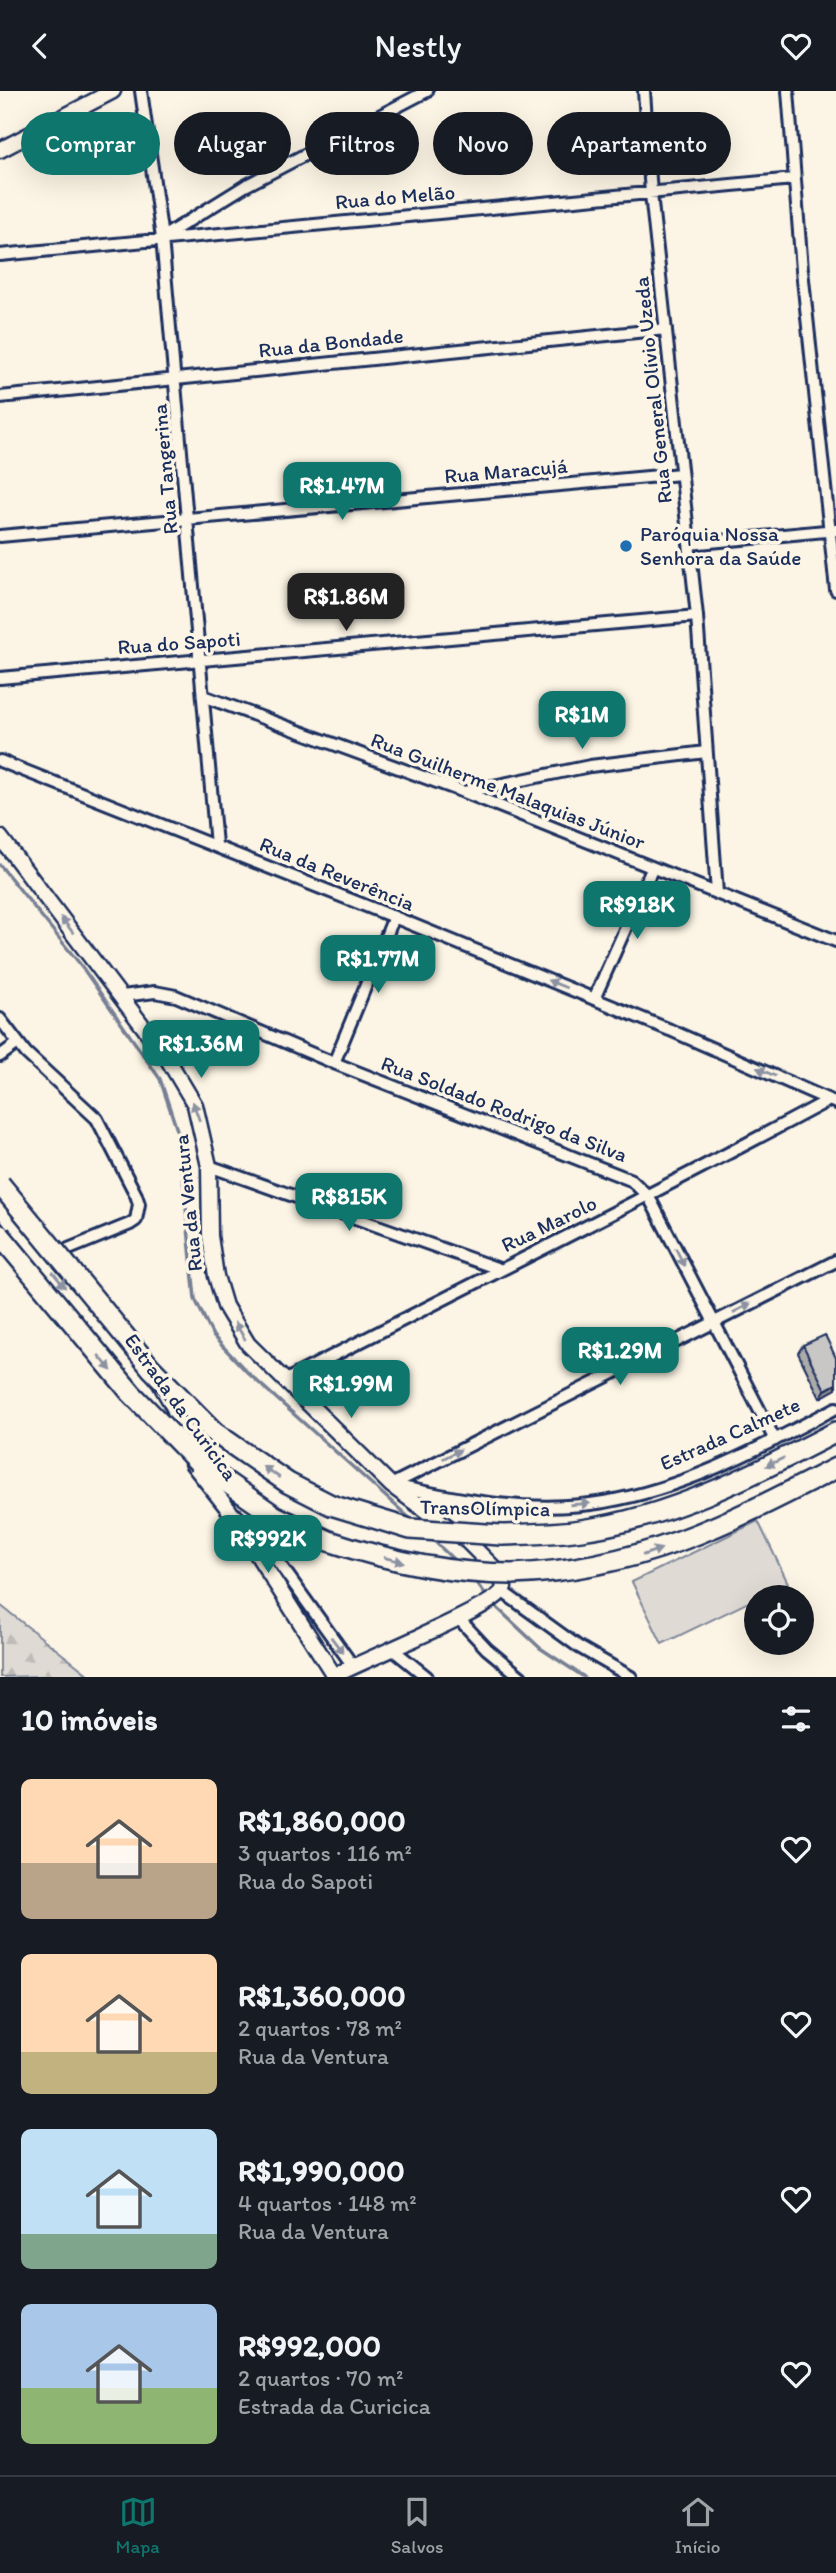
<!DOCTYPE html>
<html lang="pt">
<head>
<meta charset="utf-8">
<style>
  :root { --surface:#171b24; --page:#242831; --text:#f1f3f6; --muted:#9ea1a6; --line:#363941; --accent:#0f766e }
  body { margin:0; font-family:Itim,sans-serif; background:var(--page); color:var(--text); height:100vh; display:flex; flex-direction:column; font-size:26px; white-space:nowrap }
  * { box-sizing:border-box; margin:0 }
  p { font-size:23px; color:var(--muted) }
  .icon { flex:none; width:38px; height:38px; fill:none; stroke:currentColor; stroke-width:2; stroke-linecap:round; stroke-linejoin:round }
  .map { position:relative; height:1586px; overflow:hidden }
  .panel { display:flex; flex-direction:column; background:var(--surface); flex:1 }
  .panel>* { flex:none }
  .hud { position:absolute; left:21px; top:21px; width:794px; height:63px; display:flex; gap:14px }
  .tools { position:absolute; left:744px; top:1494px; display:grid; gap:14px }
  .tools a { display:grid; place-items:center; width:70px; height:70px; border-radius:50%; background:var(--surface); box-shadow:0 7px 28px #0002; font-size:35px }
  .price { position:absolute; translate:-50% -60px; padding:0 16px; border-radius:14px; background:var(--accent); color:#fff; font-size:23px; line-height:46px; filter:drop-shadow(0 2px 4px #0008) }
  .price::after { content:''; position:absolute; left:50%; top:42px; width:21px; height:16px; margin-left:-10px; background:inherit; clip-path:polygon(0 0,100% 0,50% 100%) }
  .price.on { background:#222; color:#fff }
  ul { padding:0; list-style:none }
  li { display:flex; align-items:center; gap:21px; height:175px; padding:0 21px }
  li span { display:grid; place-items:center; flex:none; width:196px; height:140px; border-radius:10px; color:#555 }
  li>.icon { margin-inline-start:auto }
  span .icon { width:84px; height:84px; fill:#fffc; stroke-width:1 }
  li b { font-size:30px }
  h2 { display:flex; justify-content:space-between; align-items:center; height:84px; padding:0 21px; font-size:30px }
  .pill { padding:0 24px; border-radius:32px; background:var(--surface); box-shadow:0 7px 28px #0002; font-size:24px; line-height:63px }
  .pill.on { background:var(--accent); color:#fff }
  header { display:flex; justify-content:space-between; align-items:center; height:91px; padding:0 21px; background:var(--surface); font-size:32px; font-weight:600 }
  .dock { display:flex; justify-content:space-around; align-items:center; height:98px; border-top:2px solid var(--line); background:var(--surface); font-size:19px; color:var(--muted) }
  .dock a { display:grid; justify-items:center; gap:4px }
  .dock .on { color:var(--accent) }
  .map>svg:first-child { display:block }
  .grass { fill:#dfdbd4; stroke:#7d8599; stroke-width:2 }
  .forest { fill:url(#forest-firs); stroke:#7d8599; stroke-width:2 }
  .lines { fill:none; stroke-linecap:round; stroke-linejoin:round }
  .stream { stroke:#767f94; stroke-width:3.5 }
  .street-casing { stroke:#1b2f5e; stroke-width:16 }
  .secondary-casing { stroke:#1b2f5e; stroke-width:19 }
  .highway-casing { stroke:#1b2f5e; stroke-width:24 }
  .street { stroke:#fcf5e5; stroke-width:10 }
  .secondary { stroke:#fcf5e5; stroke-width:14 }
  .highway { stroke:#fcf5e5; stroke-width:19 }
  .highway-bridge-casing { stroke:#1b2f5e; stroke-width:24; stroke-linecap:butt }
  .highway-bridge { stroke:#fcf5e5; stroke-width:19 }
  .wall { fill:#acabaa; stroke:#1b2f5e; stroke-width:2 }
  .shaded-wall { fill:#8c8b8b; stroke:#1b2f5e; stroke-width:2 }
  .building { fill:#c8c7c6; stroke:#1b2f5e; stroke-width:2 }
  .oneway { fill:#8c92a2 }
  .poi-dot { fill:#1f6fb2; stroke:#fcf5e5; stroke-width:2.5 }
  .labels { text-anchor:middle; stroke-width:7; stroke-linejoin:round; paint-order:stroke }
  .street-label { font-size:21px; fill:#1b2f5e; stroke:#fcf5e5 }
  .poi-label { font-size:21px; fill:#1b2f5e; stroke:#fcf5e5; text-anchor:start }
</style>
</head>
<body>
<header><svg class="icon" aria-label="back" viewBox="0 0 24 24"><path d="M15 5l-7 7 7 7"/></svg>Nestly<svg class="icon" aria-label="heart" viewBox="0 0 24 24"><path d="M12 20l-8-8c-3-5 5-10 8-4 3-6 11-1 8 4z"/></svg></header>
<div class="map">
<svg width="836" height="1586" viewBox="0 0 836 1586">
  <defs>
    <pattern id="forest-firs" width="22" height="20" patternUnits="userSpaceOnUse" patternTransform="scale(1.75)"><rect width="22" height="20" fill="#dfdbd4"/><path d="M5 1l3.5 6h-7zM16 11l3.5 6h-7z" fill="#bfbcb8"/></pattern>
  </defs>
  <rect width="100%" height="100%" fill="#fcf5e5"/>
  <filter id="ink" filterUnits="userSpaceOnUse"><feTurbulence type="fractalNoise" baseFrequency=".0143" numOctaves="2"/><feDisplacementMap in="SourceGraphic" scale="14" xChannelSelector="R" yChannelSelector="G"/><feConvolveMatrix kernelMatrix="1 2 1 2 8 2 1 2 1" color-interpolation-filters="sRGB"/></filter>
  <g filter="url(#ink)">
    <path class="grass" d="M758,1430L788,1492L662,1553L632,1491Z"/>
    <path class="forest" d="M0,1514L89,1584L0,1586Z"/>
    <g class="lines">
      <path class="stream" d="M0,774L80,873L160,988L179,1045L195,1208L213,1245L248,1282L414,1431
        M430,1446L457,1472
        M475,1490L487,1506
        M492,1512L540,1557L584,1586"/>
      <g class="street-casing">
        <path id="street" d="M141,0L162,147L216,754
          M644,0L651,103L697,525L717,802
          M788,0L802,179L836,499
          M166,144L245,95L427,0
          M0,164L794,88
          M0,306L666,238
          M0,445L681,383
          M689,453L836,439
          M0,587L697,525
          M203,605L464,701L836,850
          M0,670L394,826L670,939L836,1012
          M464,701L590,675L706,661
          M122,905L155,901L176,905L334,972L631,1089L649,1106L775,1349
          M594,908L652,778
          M0,928L26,962L97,1028L136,1104L139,1113L136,1129L130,1133L54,1164
          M0,965L18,952
          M334,972L394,826
          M209,1075L499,1178
          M286,1289C467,1195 649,1106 829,1009
          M391,1394L836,1170
          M397,1395C464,1410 535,1423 604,1411C687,1397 762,1356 836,1317
          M235,1423L266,1454L353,1575
          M503,1501L579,1556L631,1586
          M459,1528L487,1558L521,1586
          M391,1557L427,1586"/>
      </g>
      <g class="secondary-casing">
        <path id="secondary" d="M0,59L113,0
          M0,746L167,967L195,1014L209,1075L210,1145L216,1185L225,1215L248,1253L391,1394L467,1450L500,1483L504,1496C501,1515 360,1570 334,1585
          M0,1117L138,1287L159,1324
          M192,1372L229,1419L335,1586"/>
      </g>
      <g class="highway-casing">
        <path id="highway" d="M214,1341L288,1392L331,1414
          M199,1372L275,1425L329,1450
          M501,1444C527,1443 555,1443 581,1439C670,1427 757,1382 836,1341
          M512,1483C638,1479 727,1433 836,1377"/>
      </g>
      <use href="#street" class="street"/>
      <use href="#secondary" class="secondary"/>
      <use href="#highway" class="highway"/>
      <g class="highway-bridge-casing">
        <path id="highway-bridge" d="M0,1093L151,1277L214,1341
          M0,1144L131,1302L199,1372
          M331,1414L410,1438L501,1444
          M329,1450C389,1470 448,1483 512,1483"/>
      </g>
      <use href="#highway-bridge" class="highway-bridge"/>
    </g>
    <path class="wall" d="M803,1254L836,1267V1298L820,1307L798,1262Z"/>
    <path class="shaded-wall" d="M836,1293V1298L820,1307L825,1299Z"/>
    <path class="building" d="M825,1244L836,1267V1293L825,1299L803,1254Z"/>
    <defs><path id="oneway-solid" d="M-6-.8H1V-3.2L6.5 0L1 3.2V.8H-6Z" transform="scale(1.75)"/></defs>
    <g class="oneway">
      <use href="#oneway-solid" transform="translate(67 834) rotate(-128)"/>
      <use href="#oneway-solid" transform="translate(557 893) rotate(-158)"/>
      <use href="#oneway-solid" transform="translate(766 981) rotate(-156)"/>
      <use href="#oneway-solid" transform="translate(196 1020) rotate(-110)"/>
      <use href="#oneway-solid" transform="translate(680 1166) rotate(63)"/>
      <use href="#oneway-solid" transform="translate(59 1189) rotate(51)"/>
      <use href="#oneway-solid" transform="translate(742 1217) rotate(-27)"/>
      <use href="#oneway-solid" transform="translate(240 1240) rotate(-121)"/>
      <use href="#oneway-solid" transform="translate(105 1272) rotate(50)"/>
      <use href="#oneway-solid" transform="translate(452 1363) rotate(-27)"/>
      <use href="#oneway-solid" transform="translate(775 1371) rotate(155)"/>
      <use href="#oneway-solid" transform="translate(271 1381) rotate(-147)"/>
      <use href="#oneway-solid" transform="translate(580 1413) rotate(-4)"/>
      <use href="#oneway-solid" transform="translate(652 1461) rotate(-19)"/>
      <use href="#oneway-solid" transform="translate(394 1469) rotate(14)"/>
      <use href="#oneway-solid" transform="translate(337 1554) rotate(53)"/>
    </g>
  </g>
  <circle class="poi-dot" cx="626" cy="455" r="7"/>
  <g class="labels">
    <g class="street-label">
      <text transform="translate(395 106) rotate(-5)" y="7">Rua do Melão</text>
      <text transform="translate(331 252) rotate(-6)" y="7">Rua da Bondade</text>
      <text transform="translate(653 299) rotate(-96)" y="7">Rua General Olívio Uzeda</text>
      <text transform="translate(165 378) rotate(-95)" y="7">Rua Tangerina</text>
      <text transform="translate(506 380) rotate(-5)" y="7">Rua Maracujá</text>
      <text transform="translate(179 552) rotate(-4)" y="7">Rua do Sapoti</text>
      <text transform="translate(508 700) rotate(21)" y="7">Rua Guilherme Malaquias Júnior</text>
      <text transform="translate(337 783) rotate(22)" y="7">Rua da Reverência</text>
      <text transform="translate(504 1018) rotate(21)" y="7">Rua Soldado Rodrigo da Silva</text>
      <text transform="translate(188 1112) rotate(-96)" y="7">Rua da Ventura</text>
      <text transform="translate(549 1133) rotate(-26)" y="7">Rua Marolo</text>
      <text transform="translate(181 1316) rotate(54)" y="7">Estrada da Curicica</text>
      <text transform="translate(730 1343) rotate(-24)" y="7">Estrada Calmete</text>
      <text transform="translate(485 1417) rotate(1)" y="7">TransOlímpica</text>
    </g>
    <g class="poi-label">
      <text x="640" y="450">Paróquia Nossa<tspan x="640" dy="24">Senhora da Saúde</tspan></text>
    </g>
  </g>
</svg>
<div class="tools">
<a><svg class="icon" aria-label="locate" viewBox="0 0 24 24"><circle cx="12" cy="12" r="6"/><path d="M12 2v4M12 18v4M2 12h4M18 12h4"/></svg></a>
</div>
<b class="price" style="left:342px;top:431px">R$1.47M</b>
<b class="price on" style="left:346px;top:542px">R$1.86M</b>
<b class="price" style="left:582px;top:660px">R$1M</b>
<b class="price" style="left:637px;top:850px">R$918K</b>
<b class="price" style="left:378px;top:904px">R$1.77M</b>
<b class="price" style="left:201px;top:989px">R$1.36M</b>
<b class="price" style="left:349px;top:1142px">R$815K</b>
<b class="price" style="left:620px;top:1296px">R$1.29M</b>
<b class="price" style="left:351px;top:1329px">R$1.99M</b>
<b class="price" style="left:268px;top:1484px">R$992K</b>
<div class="hud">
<a class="pill on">Comprar</a>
<a class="pill">Alugar</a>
<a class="pill">Filtros</a>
<a class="pill">Novo</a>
<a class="pill">Apartamento</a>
</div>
</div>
<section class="panel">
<h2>10 imóveis<svg class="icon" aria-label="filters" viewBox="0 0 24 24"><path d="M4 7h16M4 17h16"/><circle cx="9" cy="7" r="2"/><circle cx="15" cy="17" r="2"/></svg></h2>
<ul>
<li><span style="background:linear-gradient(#ffd9b3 60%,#b9a48a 0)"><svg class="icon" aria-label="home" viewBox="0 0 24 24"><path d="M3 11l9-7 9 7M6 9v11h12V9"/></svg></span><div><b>R$1,860,000</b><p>3 quartos · 116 m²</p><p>Rua do Sapoti</p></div><svg class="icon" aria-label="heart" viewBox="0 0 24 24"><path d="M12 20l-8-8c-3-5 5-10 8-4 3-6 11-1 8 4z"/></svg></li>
<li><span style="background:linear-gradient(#ffd9b3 70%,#c2b280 0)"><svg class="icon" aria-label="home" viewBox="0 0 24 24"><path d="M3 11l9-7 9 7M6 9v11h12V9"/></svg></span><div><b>R$1,360,000</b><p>2 quartos · 78 m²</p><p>Rua da Ventura</p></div><svg class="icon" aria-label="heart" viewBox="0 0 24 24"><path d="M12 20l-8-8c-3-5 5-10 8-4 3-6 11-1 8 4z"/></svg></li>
<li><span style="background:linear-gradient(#bfe0f5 75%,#7fa58c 0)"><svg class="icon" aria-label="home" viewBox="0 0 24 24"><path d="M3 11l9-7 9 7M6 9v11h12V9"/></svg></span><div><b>R$1,990,000</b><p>4 quartos · 148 m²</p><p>Rua da Ventura</p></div><svg class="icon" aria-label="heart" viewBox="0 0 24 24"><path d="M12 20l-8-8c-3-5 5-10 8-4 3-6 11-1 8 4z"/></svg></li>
<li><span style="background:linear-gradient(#a9c7e8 60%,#8fb573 0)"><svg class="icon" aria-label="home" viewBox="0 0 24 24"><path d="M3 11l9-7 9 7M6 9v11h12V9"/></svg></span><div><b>R$992,000</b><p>2 quartos · 70 m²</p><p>Estrada da Curicica</p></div><svg class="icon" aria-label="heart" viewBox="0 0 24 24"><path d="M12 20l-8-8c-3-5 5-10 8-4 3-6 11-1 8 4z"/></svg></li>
</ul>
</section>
<nav class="dock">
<a class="on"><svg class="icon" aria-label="map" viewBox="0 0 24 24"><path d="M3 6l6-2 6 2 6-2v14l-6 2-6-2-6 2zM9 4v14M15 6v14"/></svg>Mapa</a>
<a><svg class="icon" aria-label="saved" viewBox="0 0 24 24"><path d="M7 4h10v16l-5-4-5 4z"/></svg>Salvos</a>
<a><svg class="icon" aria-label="home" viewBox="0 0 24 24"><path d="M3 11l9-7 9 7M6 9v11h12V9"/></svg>Início</a>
</nav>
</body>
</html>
